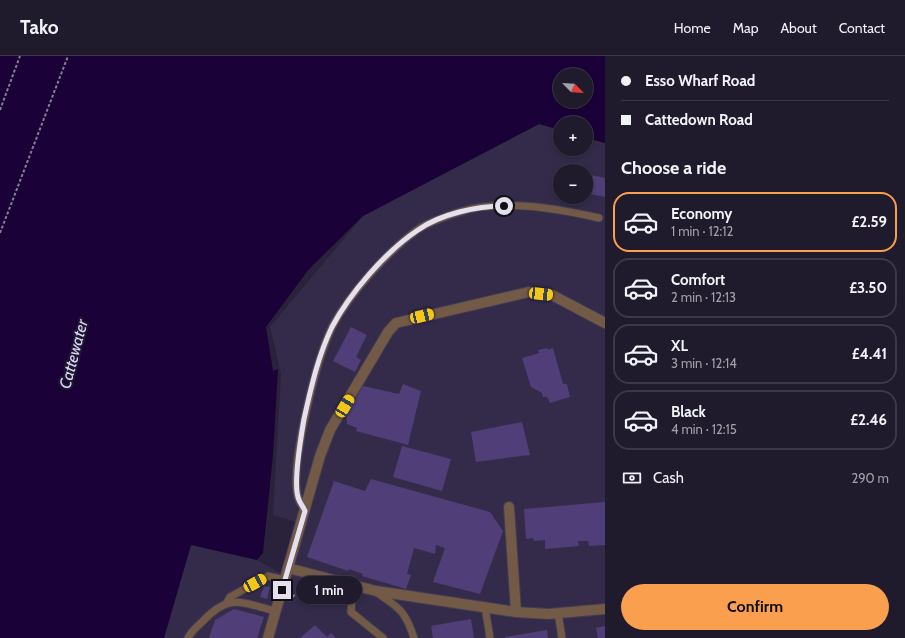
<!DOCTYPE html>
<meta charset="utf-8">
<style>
body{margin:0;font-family:Cabin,sans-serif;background:#2c2738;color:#f1f3f6;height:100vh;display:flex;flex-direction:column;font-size:15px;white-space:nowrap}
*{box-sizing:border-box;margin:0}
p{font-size:13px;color:#a1a1a9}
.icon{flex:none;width:22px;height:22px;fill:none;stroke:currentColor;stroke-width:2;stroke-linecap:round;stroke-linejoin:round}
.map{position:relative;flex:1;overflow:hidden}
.details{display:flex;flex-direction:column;background:#1f1a2c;width:300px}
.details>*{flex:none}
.hud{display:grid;align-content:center;height:88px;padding:0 16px;background:#1f1a2c}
.needle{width:26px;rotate:115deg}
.tools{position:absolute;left:553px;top:12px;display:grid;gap:8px}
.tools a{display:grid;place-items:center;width:40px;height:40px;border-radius:50%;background:#1f1a2c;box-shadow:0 2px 6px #0003,0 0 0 1px #3c3848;font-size:20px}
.end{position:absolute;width:18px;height:18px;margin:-9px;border:5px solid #e4e0f0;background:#111;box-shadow:0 0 0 2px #111}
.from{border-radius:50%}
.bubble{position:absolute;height:28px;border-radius:14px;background:#1f1a2c;box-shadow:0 2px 6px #0003,0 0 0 1px #3c3848;font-size:13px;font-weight:700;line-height:28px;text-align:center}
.car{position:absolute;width:12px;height:24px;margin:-12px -6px;border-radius:5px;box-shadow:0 0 3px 1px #0007;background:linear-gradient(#f5c518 24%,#345 0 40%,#f5c518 0 76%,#345 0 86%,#f5c518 0)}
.hud b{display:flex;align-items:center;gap:14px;height:38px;font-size:15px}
.hud b+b{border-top:1px solid #3c3848}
.hud i{width:10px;height:10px;background:#f1f3f6}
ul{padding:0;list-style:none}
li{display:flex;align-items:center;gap:12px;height:60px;margin:0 8px 6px;padding:0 8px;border:2px solid #3c3848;border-radius:16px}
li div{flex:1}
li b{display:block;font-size:15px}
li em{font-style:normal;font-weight:700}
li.current{border-color:#fa9f4e}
li>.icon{width:36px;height:36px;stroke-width:1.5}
h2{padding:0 16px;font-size:18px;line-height:48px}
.pay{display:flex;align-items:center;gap:10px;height:44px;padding:0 16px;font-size:15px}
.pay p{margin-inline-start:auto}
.action{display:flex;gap:8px;margin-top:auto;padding:8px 16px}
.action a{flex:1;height:46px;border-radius:24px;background:#fa9f4e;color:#111;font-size:16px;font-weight:700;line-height:46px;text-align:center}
header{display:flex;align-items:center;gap:24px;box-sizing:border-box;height:56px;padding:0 20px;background:#1f1a2c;border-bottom:1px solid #3c3848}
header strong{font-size:19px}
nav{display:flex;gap:22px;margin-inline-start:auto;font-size:14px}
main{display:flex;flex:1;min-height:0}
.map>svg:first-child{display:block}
</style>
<header>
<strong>Tako</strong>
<nav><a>Home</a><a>Map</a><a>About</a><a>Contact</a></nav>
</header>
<main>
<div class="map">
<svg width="605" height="582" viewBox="0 0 605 582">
<rect width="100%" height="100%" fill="#29223a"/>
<!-- built -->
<path fill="#332b49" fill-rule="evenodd" d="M539,68L560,74V93H586V82L605,87V582H164L191,489L257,504L284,519L296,466L273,459L281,318L270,271L363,160ZM560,115H586V141H560Z"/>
<!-- water -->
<path fill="#1a0238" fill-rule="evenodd" d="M0,0H605V87L586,82V67H560V74L539,68L363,160L309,213L266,271L273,315L278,313L273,399L263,497L257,504L191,489L164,582H0ZM560,19H586V45H560Z"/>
<!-- building -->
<g fill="#503e78">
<polygon points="586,118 605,122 605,141 586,137"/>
<polygon points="351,271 367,279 356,301 361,304 355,316 333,305"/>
<polygon points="547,292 548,294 553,292 563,328 567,328 570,341 550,347 547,341 543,341 542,337 531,331 522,302 539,297 538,294"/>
<polygon points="403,328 421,335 408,389 356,375 357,372 347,368 346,358 363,330 399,338"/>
<polygon points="522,366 530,399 476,406 471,376"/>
<polygon points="402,390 451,403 442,435 393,421"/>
<polygon points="371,423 490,456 503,475 480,538 433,526 445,492 436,489 435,498 414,492 407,518 411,519 406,533 362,520 363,518 349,513 348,515 307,501 334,425 365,435"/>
<polygon points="605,446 605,489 589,490 588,485 578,485 579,490 545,493 545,484 534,485 533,482 526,483 524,453"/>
<polygon points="264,530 270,531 267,543 260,541"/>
<polygon points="234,553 264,561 257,582 209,582 215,564"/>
<polygon points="471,563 474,582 433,582 431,570"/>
<polygon points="315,569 327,581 331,577 336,582 300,582"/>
<polygon points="605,570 605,582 598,582 596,572"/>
<polygon points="547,574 548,582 505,582 505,581"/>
</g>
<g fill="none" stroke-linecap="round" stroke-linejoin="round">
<defs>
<g id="lane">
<path d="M305,455C303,450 299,446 298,441C292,422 302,372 307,352C313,324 320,297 332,271C350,237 386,197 417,174C427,167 444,161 456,157C498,142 557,152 599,162"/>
<polyline points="353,529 351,556 383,582"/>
<path d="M376,536C399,552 405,554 414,582"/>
<polyline points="227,546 230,541 268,520 285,524"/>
<polyline points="485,551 490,582"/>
<polyline points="558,557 562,582"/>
<path d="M188,582C191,575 197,571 202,566C230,536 241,547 276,555"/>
</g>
<g id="street">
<polyline points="509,451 516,556"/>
<polyline points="288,512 376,535 516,556 548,558 605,553"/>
<polyline points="268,582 320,400 330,374 388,276 396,267 529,236 552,239 605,267"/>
</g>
</defs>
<!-- lane casing -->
<use href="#lane" stroke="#433d53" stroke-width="9"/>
<!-- street casing -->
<use href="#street" stroke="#433d53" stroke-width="12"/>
<!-- path -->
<g stroke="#857f93" stroke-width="2" stroke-dasharray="3 2" stroke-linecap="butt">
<polyline points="0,54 20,0"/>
<polyline points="0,177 68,0"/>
<polyline points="290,545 304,526"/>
</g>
<!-- lane -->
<use href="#lane" stroke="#725a47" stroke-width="7"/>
<!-- street -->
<use href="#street" stroke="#725a47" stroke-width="10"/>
</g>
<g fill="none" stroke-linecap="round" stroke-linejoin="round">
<!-- route -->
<path stroke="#e4e0f0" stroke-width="5" d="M282,534L305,455C303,450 299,446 298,441C293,425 301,381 304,363C311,332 318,300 332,271C350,237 386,195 418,174C440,158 477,150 504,150"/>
</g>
<g text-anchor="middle" stroke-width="4" stroke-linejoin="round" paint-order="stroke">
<!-- water labels -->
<g font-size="16" font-style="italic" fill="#e0d7fc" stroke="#1f1930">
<text transform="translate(73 298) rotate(-75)" y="6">Cattewater</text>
</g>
</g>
</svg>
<div class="tools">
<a><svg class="needle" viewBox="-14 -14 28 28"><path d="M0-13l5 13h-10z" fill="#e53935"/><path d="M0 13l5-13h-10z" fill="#a1a1a9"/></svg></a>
<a>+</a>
<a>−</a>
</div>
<i class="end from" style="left:504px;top:150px"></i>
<i class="end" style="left:282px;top:534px"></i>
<div class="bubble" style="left:296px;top:520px;width:66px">1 min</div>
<i class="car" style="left:541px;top:238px;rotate:96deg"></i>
<i class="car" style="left:422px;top:260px;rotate:77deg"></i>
<i class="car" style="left:345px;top:350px;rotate:31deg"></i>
<i class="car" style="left:255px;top:527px;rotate:61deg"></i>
</div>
<section class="details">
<div class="hud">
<b><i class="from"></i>Esso Wharf Road</b>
<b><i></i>Cattedown Road</b>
</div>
<h2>Choose a ride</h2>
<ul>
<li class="current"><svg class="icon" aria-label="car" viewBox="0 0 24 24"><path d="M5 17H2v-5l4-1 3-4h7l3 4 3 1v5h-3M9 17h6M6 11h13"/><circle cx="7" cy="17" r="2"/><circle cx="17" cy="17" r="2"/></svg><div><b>Economy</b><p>1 min · 12:12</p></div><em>£2.59</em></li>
<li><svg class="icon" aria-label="car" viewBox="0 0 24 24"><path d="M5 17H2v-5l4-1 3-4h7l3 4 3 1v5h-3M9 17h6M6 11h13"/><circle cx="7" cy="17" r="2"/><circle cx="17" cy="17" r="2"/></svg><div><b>Comfort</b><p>2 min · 12:13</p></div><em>£3.50</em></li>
<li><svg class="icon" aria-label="car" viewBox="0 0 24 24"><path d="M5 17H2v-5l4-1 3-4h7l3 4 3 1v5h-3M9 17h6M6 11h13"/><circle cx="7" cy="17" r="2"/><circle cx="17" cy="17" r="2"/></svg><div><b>XL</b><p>3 min · 12:14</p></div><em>£4.41</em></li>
<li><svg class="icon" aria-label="car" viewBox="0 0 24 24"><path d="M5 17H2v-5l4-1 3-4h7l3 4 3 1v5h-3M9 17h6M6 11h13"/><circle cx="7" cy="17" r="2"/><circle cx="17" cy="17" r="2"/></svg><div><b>Black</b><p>4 min · 12:15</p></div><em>£2.46</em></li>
</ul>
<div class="pay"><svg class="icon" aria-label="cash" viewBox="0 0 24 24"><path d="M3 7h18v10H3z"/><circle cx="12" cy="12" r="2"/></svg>Cash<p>290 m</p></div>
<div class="action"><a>Confirm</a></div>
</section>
</main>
